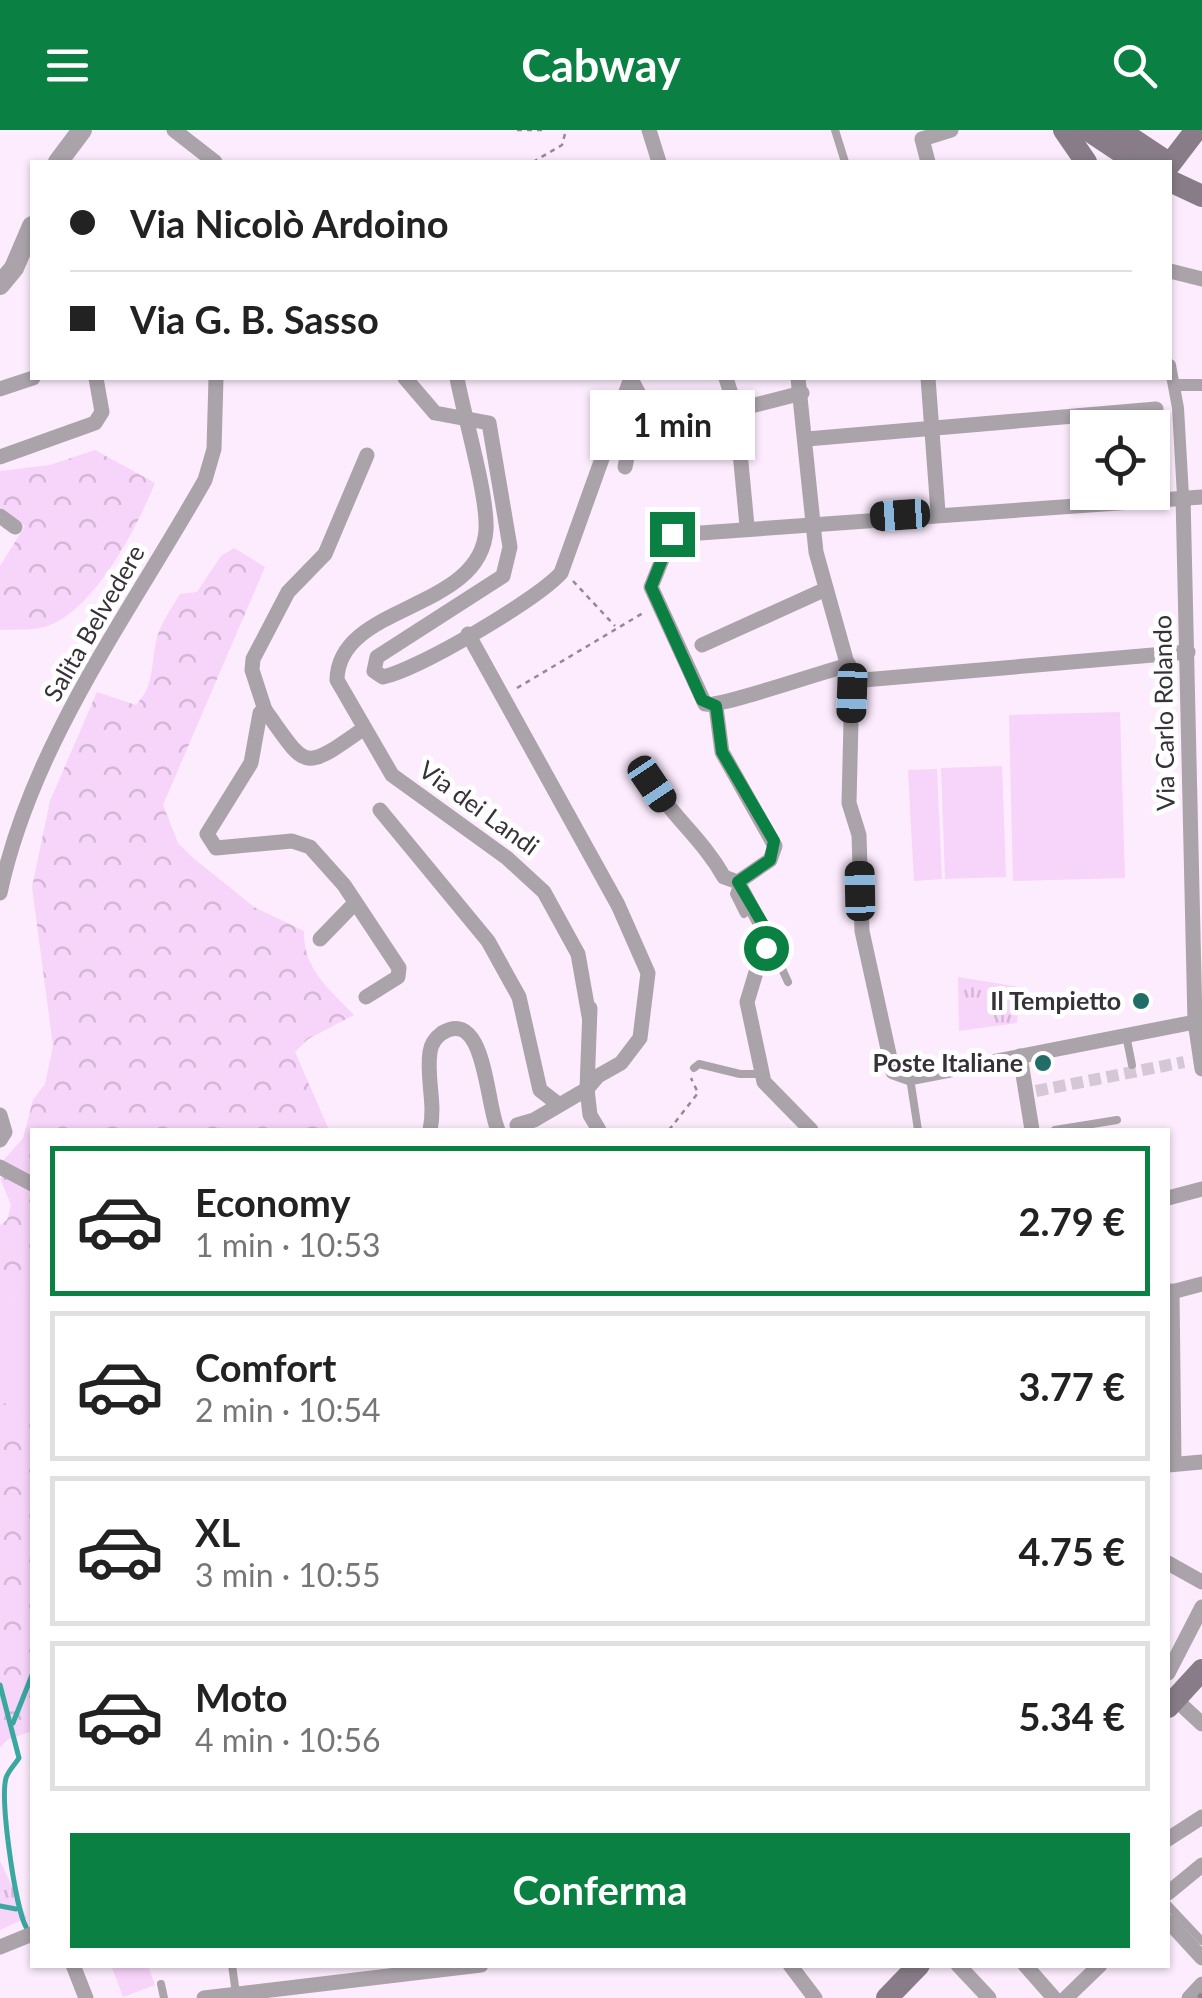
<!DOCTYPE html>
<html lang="it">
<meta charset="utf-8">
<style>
body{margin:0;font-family:Lato,sans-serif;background:#f6f6f6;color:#222;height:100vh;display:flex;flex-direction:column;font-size:38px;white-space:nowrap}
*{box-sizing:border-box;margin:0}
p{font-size:32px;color:#767676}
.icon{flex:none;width:55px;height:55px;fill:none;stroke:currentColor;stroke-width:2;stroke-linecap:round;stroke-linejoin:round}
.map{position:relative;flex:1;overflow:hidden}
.details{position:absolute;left:30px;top:998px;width:1140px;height:840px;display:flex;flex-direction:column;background:#fff;border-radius:0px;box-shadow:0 2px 8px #0004}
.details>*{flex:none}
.guide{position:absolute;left:30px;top:30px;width:1142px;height:220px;border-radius:0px;box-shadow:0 2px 8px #0004;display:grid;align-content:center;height:220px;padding:0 40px;background:#fff}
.controls{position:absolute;left:1070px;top:280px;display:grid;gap:20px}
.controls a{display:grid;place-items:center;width:100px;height:100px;border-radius:0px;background:#fff;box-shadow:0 2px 8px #0004;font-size:50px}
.end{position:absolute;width:45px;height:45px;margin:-22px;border:12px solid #0b8043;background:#fff;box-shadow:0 0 0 5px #fff}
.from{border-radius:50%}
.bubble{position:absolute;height:70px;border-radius:0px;background:#fff;box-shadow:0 2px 8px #0004;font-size:32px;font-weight:700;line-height:70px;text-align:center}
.car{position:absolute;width:30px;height:60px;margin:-30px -15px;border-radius:12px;box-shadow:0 0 8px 2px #0007;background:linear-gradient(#222 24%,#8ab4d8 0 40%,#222 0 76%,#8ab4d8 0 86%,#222 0)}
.guide b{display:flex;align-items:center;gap:35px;height:95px;font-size:38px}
.guide b+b{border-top:2px solid #e0e0e0}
.guide i{width:25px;height:25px;background:#222}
ul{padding:18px 0 0;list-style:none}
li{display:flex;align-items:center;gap:30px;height:150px;margin:0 20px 15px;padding:0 20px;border:5px solid #e0e0e0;border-radius:0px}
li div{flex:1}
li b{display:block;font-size:38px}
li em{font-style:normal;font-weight:700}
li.current{border-color:#0b8043}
li>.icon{width:90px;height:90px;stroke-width:1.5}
.primary-button{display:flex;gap:20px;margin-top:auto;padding:20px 40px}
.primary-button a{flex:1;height:115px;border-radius:0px;background:#0b8043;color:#fff;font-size:40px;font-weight:700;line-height:115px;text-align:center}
header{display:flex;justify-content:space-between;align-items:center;height:130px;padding:0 40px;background:#0b8043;color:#fff;font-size:45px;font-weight:700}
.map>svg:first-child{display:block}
</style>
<header><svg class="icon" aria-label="menu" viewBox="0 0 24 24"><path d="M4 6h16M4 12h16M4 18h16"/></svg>Cabway<svg class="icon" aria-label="search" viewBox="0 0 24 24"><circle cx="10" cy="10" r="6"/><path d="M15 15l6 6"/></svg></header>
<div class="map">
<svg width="1202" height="1868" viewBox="0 0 1202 1868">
<defs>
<pattern id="grass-tufts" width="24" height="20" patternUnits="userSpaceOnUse" patternTransform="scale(2.5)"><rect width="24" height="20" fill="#f7d4f9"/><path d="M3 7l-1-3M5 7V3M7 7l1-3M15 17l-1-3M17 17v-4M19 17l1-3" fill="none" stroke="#d4b6d6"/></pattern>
<pattern id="forest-crowns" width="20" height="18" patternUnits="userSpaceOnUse" patternTransform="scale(2.5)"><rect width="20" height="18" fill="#f7d4f9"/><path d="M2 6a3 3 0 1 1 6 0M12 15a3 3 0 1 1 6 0" fill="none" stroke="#d4b6d6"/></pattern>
</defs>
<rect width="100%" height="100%" fill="#fdecfe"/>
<!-- grass -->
<g fill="url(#grass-tufts)">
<polygon points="958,847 1020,857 1017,893 959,901"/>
<polygon points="0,1731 27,1788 0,1800"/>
</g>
<!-- forest -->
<g fill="url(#forest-crowns)">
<path d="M95,320L155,353C137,397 96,478 48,496C34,501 14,499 0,500V436L25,396L0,377V341L50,335Z"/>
<path d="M234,418L265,437L163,675L178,713L192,727L254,777L304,801C303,839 329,859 354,885L308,909L295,922L329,1000H32V1141L0,1187V1095L7,1090L11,1075L1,1050L2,1032L23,1008L33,970L45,954L53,916L32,757L50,671L97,562L136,575C156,554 150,533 157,508C161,492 172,478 180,464L197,462L221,426Z"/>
<polygon points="0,1269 32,1295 32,1601 7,1610 0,1618"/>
</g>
<!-- garden -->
<g fill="#f7d4f9">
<polygon points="1120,582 1125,748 1013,751 1009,585"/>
<polygon points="1002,636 1006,747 945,749 941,638"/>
<polygon points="937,639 942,749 914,751 908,640"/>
<polygon points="32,1141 32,1295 0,1269 0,1187"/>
<polygon points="111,1835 148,1835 155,1855 123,1867"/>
</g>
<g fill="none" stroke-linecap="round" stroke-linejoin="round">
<!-- stream -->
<g stroke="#3aa7a0" stroke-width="5">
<path d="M0,1555L19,1628C16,1633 8,1641 6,1648C0,1670 15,1777 26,1797"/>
<polyline points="13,1593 32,1545"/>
<polyline points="0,1776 16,1779"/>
</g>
<!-- pedestrian-tunnel -->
<polyline stroke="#d5c7d6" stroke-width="12" stroke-dasharray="12 6" stroke-linecap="butt" points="1036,961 1184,932"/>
<!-- path -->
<g stroke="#948995" stroke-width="2.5" stroke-dasharray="5 5" stroke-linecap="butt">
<polyline points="517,0 546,0"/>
<polyline points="533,32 562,15 566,0"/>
<polyline points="654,283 676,286"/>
<polyline points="573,451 615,496"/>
<polyline points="517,558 643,483"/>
<polyline points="669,1000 698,963 691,948"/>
</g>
<!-- service -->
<g stroke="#aaa3aa" stroke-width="8">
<polyline points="835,0 845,32"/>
<polyline points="738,752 734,764 744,784"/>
<polyline points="767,806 788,852"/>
<polyline points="1126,905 1132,935"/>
<polyline points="694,938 699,934 740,944 762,944"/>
<polyline points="910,948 918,1000"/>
<polyline points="1055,1000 1117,990"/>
<polyline points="1168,1775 1202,1811"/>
<polyline points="232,1835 236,1864"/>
<polyline points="161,1854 164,1868"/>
</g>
<!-- pedestrian -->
<g stroke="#aaa3aa" stroke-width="12">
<polyline points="1170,235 1178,278 1183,366"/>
<polyline points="1175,255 1202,255"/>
</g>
<!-- minor -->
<g stroke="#aaa3aa" stroke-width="15">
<polyline points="174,0 215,32"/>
<polyline points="649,0 659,32"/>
<polyline points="928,32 922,9 951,0"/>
<polyline points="1170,141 1202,149"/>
<path d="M405,248L435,283L489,293L510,417L503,446L377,527L374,541L383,547C419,539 535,471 561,443L631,248"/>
<path d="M457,248C464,286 488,366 486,400C481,482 338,473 337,550L392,645L507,728L544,762L578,824L589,886"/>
<polyline points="726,248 736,280 747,396"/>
<polyline points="798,248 816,422 852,551 849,673 859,705 862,801 893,942 910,948 1195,892"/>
<polyline points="928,248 938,382"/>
<polyline points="0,259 33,248"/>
<polyline points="755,275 802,263"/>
<polyline points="692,285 736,280"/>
<polyline points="807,309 1156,279"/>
<polyline points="0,327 95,293 102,282 96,248"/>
<polyline points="625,337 640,266 631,249"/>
<polyline points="1183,366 1195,892 1202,939"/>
<polyline points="0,386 15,397"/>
<polyline points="468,504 618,775 648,843 640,908 621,933 598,946 587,959 590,878"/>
<polyline points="702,515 826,459"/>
<path d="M849,535C824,541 719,578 705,574L651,457L672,405L1202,367"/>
<polyline points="852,551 1188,522"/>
<polyline points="716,577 722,622 775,716 770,730 738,752 767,806 747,872 764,952 811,1000"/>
<polyline points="265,580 252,540 253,529 288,462 325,424 367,325"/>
<path d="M363,599C301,643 307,638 265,580L260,583L251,633L207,704L216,718L292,711L310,717L344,755L399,838L398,847L366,867"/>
<path d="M652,654C676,690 703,710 724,747L738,752"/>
<polyline points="380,680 488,811 519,867 540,960 558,974"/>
<path d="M0,763C32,613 131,481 205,350L214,319L216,248"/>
<polyline points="320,809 355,773"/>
<polyline points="1020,926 1032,1000"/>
<polyline points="587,959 590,985 599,1000"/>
<polyline points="0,985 5,1002 0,1010"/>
<polyline points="517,995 534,990 587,959"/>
<path d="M430,1000C436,974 426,948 430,922C431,915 435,908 442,903C486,876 486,976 498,1000"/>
<polyline points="0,1037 32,1054"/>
<polyline points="1168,1068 1202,1059"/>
<polyline points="1172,1161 1174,1333"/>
<polyline points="1168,1163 1202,1154"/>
<polyline points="1168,1335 1202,1332"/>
<polyline points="1168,1433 1202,1452"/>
<polyline points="1168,1543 1202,1477"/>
<polyline points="1175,1569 1202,1594"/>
<polyline points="1168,1709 1202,1687"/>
<polyline points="1168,1763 1202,1735"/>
<polyline points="1168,1791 1202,1828"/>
<polyline points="0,1817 32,1804"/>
<polyline points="73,1835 86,1868"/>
<polyline points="790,1835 815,1868"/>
<polyline points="958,1835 989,1868"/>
<polyline points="1025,1835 1054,1868"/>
<polyline points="204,1868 481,1835"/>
<polyline points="1066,1868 1100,1835"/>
<polyline points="1189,1868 1202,1854"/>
</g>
<!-- tertiary -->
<g stroke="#aaa3aa" stroke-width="20">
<polyline points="58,32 82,0"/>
<polyline points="0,155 14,138 32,96"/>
</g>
<!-- secondary -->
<g stroke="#877c87" stroke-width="22">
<polyline points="1064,0 1086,32"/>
<polyline points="1088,0 1136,32"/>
<polyline points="1119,0 1167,32"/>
<polyline points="1170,34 1196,0"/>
<polyline points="1170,51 1202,66"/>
<polyline points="1168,1577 1202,1540"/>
<polyline points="887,1868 919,1835"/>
</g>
<!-- rail -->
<polyline stroke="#8d828e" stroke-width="5" stroke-dasharray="5 10" stroke-linecap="butt" points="1199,1868 1202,1864"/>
</g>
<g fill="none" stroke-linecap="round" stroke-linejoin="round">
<!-- route -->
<polyline stroke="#0b8043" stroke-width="12" points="672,404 651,457 702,570 716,576 722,622 774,711 770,730 738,752 764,796 766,818"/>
</g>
<!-- markers -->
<g fill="#236d68" stroke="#fff" stroke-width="4">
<circle cx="1141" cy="871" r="10"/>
<circle cx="1043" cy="933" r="10"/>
</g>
<g text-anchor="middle" stroke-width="10" stroke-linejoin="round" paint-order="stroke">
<!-- street labels -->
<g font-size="25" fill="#373138" stroke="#fff">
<text transform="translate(94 493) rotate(-60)" y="9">Salita Belvedere</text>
<text transform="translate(1164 583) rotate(-91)" y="9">Via Carlo Rolando</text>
<text transform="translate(479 678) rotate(36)" y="9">Via dei Landi</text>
</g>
<!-- poi labels -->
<g font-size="25" font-weight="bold" fill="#373138" stroke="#fff" text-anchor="end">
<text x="1121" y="880">Il Tempietto</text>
<text x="1023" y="942">Poste Italiane</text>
</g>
</g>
</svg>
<div class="controls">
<a><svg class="icon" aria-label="locate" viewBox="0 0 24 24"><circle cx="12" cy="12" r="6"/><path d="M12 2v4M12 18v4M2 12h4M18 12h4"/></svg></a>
</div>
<i class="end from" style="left:766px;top:818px"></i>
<i class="end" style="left:672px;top:404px"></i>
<div class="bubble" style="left:590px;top:260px;width:165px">1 min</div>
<i class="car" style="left:900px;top:385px;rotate:266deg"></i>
<i class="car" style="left:852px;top:563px;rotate:182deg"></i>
<i class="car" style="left:652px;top:654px;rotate:146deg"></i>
<i class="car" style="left:860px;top:761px;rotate:359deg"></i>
<div class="guide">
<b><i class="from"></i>Via Nicolò Ardoino</b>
<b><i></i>Via G. B. Sasso</b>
</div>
<section class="details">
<ul>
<li class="current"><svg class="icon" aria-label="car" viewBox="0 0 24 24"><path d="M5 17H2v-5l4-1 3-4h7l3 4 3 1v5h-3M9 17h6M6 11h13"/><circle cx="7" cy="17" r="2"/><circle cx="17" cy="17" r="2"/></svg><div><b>Economy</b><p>1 min · 10:53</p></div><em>2.79 €</em></li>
<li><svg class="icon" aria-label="car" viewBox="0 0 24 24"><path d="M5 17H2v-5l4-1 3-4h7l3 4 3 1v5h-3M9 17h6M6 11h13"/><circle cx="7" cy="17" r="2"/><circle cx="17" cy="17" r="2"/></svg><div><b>Comfort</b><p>2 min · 10:54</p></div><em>3.77 €</em></li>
<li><svg class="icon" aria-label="car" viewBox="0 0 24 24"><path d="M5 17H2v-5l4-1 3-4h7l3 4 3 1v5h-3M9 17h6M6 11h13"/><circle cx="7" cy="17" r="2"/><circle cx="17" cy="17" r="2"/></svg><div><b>XL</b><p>3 min · 10:55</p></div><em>4.75 €</em></li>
<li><svg class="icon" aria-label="car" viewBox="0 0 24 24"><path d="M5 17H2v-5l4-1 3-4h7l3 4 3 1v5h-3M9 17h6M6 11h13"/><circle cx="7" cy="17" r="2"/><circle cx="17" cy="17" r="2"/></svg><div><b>Moto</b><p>4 min · 10:56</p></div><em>5.34 €</em></li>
</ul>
<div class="primary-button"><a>Conferma</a></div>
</section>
</div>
